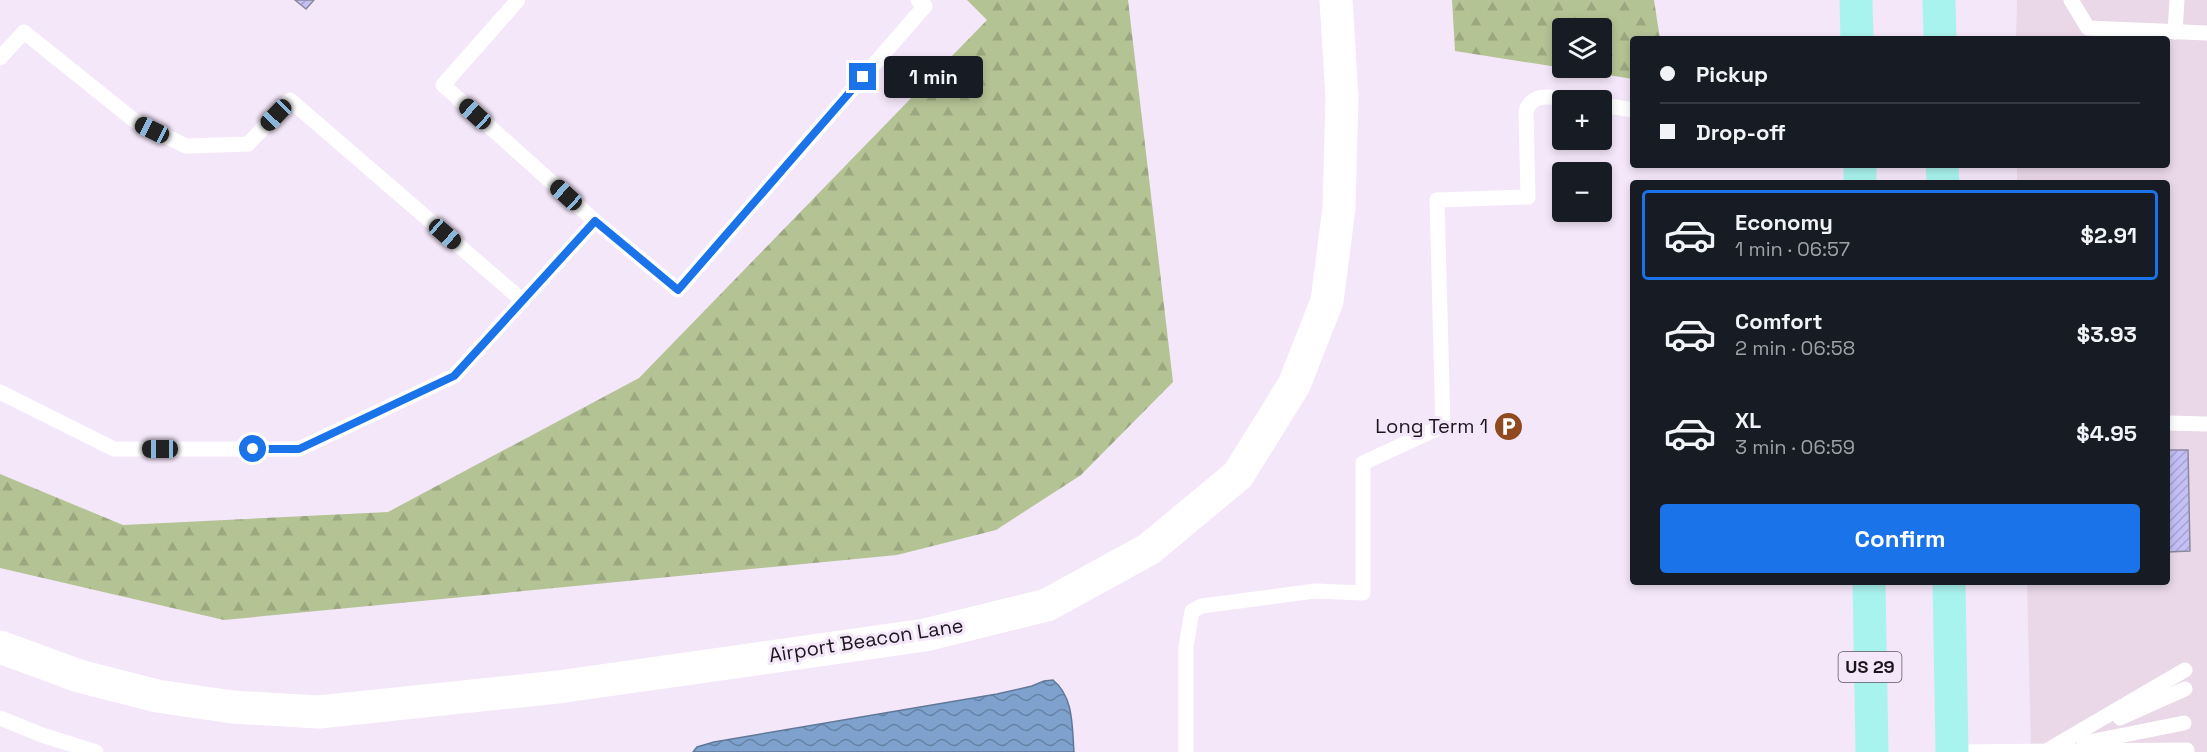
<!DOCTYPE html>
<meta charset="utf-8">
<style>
body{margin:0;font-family:"Space Grotesk",sans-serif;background:#242831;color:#f1f3f6;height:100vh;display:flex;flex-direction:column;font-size:22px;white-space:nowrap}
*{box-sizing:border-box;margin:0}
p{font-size:20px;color:#9ea1a6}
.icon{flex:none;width:33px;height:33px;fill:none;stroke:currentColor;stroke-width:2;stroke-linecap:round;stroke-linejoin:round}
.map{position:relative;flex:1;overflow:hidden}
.drawer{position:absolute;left:1630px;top:180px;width:540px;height:405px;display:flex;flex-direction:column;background:#171b24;border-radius:6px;box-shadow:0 3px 9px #0003}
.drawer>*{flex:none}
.hud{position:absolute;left:1630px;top:36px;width:540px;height:132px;border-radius:6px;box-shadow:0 3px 9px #0003;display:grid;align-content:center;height:132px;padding:0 30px;background:#171b24}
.buttons{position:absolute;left:1552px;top:18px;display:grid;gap:12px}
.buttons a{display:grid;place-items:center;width:60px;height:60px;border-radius:6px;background:#171b24;box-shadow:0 3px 9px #0003;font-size:30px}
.end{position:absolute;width:27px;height:27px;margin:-14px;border:8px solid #1a73e8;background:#fff;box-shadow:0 0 0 3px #fff}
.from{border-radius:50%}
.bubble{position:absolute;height:42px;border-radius:6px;background:#171b24;box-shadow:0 3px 9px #0003;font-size:20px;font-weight:700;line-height:42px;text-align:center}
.car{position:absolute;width:18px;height:36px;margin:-18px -9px;border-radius:8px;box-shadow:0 0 4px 2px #0007;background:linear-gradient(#222 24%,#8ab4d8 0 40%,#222 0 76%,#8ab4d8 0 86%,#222 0)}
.hud b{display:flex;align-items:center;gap:21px;height:57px;font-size:22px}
.hud b+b{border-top:2px solid #363941}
.hud i{width:15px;height:15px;background:#f1f3f6}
ul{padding:10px 0 0;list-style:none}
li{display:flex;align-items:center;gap:18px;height:90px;margin:0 12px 9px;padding:0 18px;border:3px solid transparent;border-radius:6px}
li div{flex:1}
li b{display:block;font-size:22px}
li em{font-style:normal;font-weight:700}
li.selected{border-color:#1a73e8}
li>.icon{width:54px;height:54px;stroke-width:1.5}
.primary-button{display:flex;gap:12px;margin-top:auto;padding:12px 30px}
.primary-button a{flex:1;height:69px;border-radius:6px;background:#1a73e8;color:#fff;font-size:24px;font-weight:700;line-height:69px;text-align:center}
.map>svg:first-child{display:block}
</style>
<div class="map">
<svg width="2207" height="752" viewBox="0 0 2207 752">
<defs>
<pattern id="forest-firs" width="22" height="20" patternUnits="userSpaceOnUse" patternTransform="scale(1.5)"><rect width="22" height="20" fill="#b4c394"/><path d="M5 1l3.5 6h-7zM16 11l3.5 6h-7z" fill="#9aa77f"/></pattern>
<pattern id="water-waves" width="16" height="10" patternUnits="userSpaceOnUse" patternTransform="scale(1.5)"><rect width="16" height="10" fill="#7ea2cd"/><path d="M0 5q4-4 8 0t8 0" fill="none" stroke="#6683a6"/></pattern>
<pattern id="building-hatch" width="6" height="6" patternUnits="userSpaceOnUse" patternTransform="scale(1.5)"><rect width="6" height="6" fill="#c4bff5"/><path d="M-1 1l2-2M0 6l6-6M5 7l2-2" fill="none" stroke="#a8a3d2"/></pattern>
</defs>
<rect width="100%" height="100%" fill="#f5e7fa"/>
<!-- commercial -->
<polygon fill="#ead8e9" points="2017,0 2207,0 2207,752 2031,752 2027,582 2168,582 2168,183 2017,183 2017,165 2168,165 2168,39 2016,39"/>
<!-- forest -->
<g fill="url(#forest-firs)" fill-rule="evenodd">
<polygon points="967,0 1128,0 1173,382 1081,475 996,530 897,555 224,620 0,568 0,474 123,525 388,512 639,378 987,20"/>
<path d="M1452,0H1654L1660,39H1634L1633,79L1455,51ZM1563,28H1602V68H1563Z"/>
</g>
<!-- water -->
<path fill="url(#water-waves)" stroke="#607898" stroke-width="1.5" d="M1053,680C1074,697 1072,727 1074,752H693L697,747L714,742L997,694L1032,686L1044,681Z"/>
<!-- building -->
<g fill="url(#building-hatch)" stroke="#8b8a9d" stroke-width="1.5">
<polygon points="295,0 314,0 306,9"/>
<polygon points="2168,450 2188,450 2190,551 2168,552"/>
</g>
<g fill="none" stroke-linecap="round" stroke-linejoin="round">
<!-- service -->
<g stroke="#fff" stroke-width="15">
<polyline points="518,0 443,85 595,221"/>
<polyline points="2071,0 2088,28 2207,33"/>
<polyline points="2175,32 2177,0"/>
<polyline points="0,58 24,32 135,121 186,146 248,144 290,100 523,301"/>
<polyline points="1602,105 1634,110"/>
<polyline points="0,392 114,449 299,449 454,376 595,221 678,290 925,6 918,0"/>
<polyline points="2168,423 2207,424"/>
<polyline points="0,718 42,735 96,752"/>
<polyline points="2120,718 2185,689"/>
<polyline points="2084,743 2184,723"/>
<polyline points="2048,750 2185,670"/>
<path d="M1186,752V647L1192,611L1202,606L1315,591L1363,593V463L1443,426L1437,200L1528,197L1526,111C1533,90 1555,98 1572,100"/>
<polyline points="1958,752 2187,750"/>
</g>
<!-- tertiary -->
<polyline stroke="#fff" stroke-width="33" points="0,647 79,676 157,696 232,707 319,712 558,687 925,635 1047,605 1149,549 1238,475 1294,385 1327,301 1339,208 1342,97 1336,0"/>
<!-- primary -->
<g stroke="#a9f3ee" stroke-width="33">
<polyline points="1856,0 1857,39"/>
<polyline points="1939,0 1940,39"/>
<polyline points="1860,165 1860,183"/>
<polyline points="1942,165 1943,183"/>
<polyline points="1869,582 1872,752"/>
<polyline points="1949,582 1952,752"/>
</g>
</g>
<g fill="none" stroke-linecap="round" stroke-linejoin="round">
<!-- route -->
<polyline stroke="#1a73e8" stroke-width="8" points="253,449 299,449 454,376 595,221 678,290 863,77"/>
</g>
<!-- icons -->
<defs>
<symbol id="parking-disc" viewBox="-11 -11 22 22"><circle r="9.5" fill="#8f4b1f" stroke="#f5e7fa"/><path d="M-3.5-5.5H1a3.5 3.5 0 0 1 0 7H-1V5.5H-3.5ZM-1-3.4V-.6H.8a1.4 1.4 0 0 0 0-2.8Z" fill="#fff"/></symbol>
</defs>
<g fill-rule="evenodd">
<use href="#parking-disc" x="1492" y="410" width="33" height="33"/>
</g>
<g text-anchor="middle" stroke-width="6" stroke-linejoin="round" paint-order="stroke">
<!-- shield labels -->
<rect fill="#f5e7fa" stroke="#5c555f" stroke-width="1.5" x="1838.5" y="652" width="63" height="30" rx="4.5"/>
<g font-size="18" font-weight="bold" fill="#1b161d">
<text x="1870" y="673">US 29</text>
</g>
<!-- poi labels -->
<g font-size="20" fill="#1b161d" stroke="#f5e7fa" text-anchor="end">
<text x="1488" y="433">Long Term 1</text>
</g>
<!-- street labels -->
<g font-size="20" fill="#1b161d" stroke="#f5e7fa">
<text transform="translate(866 640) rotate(-9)" y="7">Airport Beacon Lane</text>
</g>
</g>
</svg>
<div class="buttons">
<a><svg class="icon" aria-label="layers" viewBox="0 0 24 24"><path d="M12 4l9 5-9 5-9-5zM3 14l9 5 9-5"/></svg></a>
<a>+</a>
<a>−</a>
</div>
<i class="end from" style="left:253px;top:449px"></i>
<i class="end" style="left:863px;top:77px"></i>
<div class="bubble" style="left:884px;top:56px;width:99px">1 min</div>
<i class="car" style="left:475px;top:114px;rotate:312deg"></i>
<i class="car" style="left:276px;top:115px;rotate:224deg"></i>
<i class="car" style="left:152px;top:130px;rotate:296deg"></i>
<i class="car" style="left:566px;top:195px;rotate:312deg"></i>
<i class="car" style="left:445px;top:234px;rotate:131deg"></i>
<i class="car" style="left:160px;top:449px;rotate:270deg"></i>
<div class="hud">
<b><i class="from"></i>Pickup</b>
<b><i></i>Drop-off</b>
</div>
<section class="drawer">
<ul>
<li class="selected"><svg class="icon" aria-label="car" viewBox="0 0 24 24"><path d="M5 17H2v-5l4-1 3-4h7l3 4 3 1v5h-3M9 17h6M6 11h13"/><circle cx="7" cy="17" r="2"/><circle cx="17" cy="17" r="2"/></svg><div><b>Economy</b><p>1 min · 06:57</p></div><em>$2.91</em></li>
<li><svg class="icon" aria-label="car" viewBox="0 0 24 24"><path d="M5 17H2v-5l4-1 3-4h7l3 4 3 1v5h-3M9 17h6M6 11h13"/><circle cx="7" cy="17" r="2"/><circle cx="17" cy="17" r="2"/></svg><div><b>Comfort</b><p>2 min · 06:58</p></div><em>$3.93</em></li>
<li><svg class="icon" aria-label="car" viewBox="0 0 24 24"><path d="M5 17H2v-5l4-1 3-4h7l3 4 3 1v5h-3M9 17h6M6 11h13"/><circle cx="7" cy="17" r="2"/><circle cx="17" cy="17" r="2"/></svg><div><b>XL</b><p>3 min · 06:59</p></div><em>$4.95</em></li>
</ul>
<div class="primary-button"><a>Confirm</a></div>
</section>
</div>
